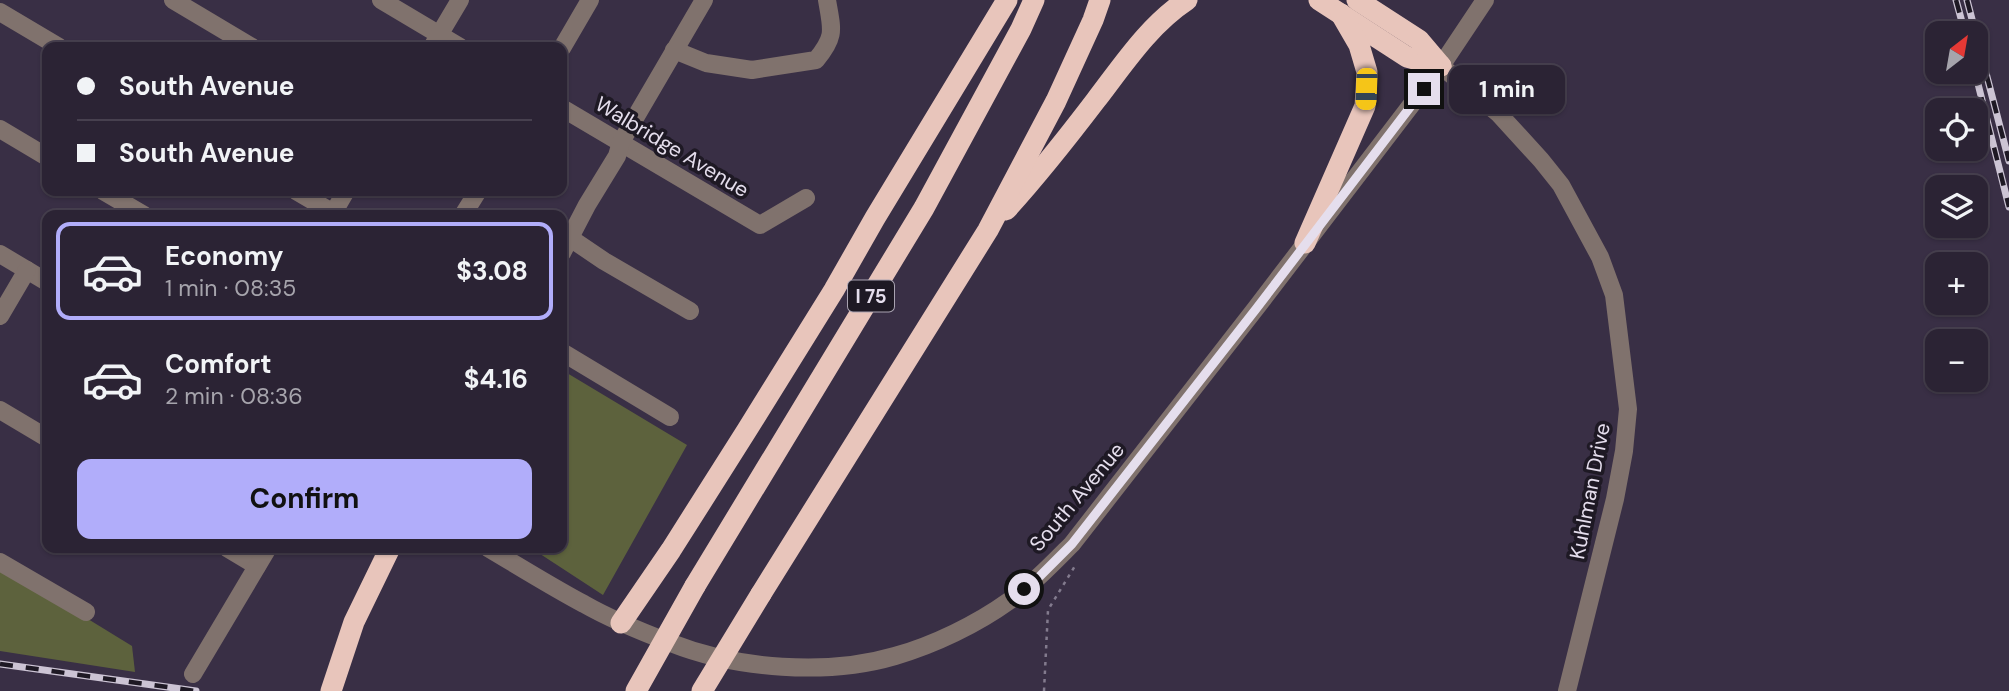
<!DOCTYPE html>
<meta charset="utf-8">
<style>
body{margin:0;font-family:"DM Sans",sans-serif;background:#372f40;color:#f1f3f6;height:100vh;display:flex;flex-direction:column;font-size:26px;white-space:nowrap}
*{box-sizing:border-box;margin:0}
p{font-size:23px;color:#a6a4ac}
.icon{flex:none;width:38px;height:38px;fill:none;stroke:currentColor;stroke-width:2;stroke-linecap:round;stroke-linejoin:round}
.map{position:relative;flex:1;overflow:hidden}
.side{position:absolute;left:42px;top:210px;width:525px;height:343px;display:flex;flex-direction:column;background:#2b2334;border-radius:14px;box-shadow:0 2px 5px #0004,0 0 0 2px #47404f}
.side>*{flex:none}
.banner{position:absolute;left:42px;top:42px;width:525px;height:154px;border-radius:14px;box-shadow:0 2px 5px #0004,0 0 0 2px #47404f;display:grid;align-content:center;height:154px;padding:0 35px;background:#2b2334}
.needle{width:46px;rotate:31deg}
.buttons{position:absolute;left:1925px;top:21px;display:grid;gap:14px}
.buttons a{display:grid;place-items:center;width:63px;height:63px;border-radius:14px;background:#2b2334;box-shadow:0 2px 5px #0004,0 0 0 2px #47404f;font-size:35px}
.end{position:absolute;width:32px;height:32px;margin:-16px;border:9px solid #e5deed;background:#111;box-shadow:0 0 0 4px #111}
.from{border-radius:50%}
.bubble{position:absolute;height:49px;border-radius:14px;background:#2b2334;box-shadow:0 2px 5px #0004,0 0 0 2px #47404f;font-size:23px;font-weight:700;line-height:49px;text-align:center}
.car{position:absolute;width:21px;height:42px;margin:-21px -10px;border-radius:9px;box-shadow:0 0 5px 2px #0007;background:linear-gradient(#f5c518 24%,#345 0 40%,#f5c518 0 76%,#345 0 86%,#f5c518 0)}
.banner b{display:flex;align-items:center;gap:24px;height:66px;font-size:26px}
.banner b+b{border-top:2px solid #47404f}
.banner i{width:18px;height:18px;background:#f1f3f6}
ul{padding:12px 0 0;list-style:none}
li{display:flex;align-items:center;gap:21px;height:98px;margin:0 14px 10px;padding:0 21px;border:4px solid transparent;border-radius:14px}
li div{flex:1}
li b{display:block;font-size:26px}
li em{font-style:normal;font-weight:700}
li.selected{border-color:#b1adfa}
li>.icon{width:63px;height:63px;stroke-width:1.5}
.action{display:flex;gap:14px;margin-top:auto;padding:14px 35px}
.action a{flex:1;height:80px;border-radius:14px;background:#b1adfa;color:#111;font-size:28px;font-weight:700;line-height:80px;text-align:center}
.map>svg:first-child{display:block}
</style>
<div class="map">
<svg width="2009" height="691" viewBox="0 0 2009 691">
<rect width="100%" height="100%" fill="#392f45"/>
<!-- green -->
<g fill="#5d623d">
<polygon points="562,370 687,445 603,595 531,548 562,548"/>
<polygon points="0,565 132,646 135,672 0,651"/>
</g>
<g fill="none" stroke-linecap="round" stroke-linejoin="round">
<!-- path -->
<polyline stroke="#837b8e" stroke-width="2.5" stroke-dasharray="3.5 5" stroke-linecap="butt" points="1044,691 1048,610 1075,566"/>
<!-- minor -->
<g stroke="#80726d" stroke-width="18">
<polyline points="173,0 252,47"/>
<polyline points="381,0 460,47"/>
<polyline points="0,12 59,47"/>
<polyline points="432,47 460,0"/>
<polyline points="562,48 590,0"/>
<path d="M674,50L706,63L752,70L816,60C836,36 832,30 827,0"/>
<polyline points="1441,66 1498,113 1541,160 1561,185 1600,257 1614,295 1628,409 1624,451 1615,499 1567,691"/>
<polyline points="562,108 760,225 806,198"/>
<polyline points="0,129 47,157"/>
<polyline points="103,191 144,215"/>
<polyline points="296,191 337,215"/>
<polyline points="332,215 346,191"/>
<polyline points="463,215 478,191"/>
<polyline points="570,238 604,261 690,311"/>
<polyline points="562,253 587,205 617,156 621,142 704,0"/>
<polyline points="0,254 47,282"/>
<polyline points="0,316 27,270"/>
<polyline points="562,352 670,417"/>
<polyline points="0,410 47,438"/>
<polyline points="227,548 257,566"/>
<path d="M488,548C520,567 552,587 584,604C612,620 642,632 671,643C737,669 827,676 895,656C934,645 977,624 1009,601C1032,585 1052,564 1072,544L1256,308L1441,66L1485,0"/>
<polyline points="0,562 86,612"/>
<polyline points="193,674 268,548"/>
</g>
<!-- highway -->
<g stroke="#e8c5bb" stroke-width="21">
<polyline points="1319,0 1407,57 1441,66"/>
<polyline points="1357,0 1419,40 1441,66"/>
<path d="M1006,210C1038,175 1067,138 1096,100C1123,65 1149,25 1187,0"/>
<polyline points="1305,243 1365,106 1367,72 1359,45 1341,14"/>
<polyline points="695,586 924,208 1021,29 1034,0"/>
<polyline points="761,594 988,230 1056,101 1093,20 1100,0"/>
<polyline points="621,623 671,550 747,430 834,290 875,218 1007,0"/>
<polyline points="331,691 354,622 390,548"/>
</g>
<defs>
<g id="rail">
<polyline points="1956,0 1965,33"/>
<polyline points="1967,0 2009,161"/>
<polyline points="1975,72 2009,207"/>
<polyline points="0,664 196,691"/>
</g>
</defs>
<!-- rail casing -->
<use href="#rail" stroke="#ccc4d4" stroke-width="7"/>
<!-- rail -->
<use href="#rail" stroke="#1e1924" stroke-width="4.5" stroke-dasharray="13" stroke-linecap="butt"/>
<!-- highway-bridge -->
<g stroke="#e8c5bb" stroke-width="21">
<polyline points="636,691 695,586"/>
<polyline points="702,691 761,594"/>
</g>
</g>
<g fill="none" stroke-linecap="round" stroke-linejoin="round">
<!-- route -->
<polyline stroke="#e5deed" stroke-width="9" points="1024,589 1040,576 1072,544 1256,309 1424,89"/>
</g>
<g text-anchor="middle" stroke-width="7" stroke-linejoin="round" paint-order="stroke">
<!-- shield labels -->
<rect fill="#1e1924" stroke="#a9a3b1" stroke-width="2" x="848" y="280.5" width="46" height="31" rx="5"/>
<g font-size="19" font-weight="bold" fill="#e5deed">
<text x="871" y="303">I 75</text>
</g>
<!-- street labels -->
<g font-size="21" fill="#e5deed" stroke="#1e1924">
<text transform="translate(672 147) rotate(31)" y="7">Walbridge Avenue</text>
<text transform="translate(1590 491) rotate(-79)" y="7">Kuhlman Drive</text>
<text transform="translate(1077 497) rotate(-50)" y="7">South Avenue</text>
</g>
</g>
</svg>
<div class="buttons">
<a><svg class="needle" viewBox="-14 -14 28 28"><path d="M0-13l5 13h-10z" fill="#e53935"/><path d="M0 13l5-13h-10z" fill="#a6a4ac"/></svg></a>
<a><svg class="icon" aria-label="locate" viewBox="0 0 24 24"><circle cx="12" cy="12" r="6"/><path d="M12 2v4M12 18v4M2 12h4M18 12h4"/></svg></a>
<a><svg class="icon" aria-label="layers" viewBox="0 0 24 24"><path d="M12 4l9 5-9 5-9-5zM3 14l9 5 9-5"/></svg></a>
<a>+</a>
<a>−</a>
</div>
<i class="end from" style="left:1024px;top:589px"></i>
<i class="end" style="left:1424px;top:89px"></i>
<div class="bubble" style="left:1449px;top:65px;width:116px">1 min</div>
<i class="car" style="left:1366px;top:89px;rotate:182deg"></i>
<div class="banner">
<b><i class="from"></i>South Avenue</b>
<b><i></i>South Avenue</b>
</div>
<section class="side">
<ul>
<li class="selected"><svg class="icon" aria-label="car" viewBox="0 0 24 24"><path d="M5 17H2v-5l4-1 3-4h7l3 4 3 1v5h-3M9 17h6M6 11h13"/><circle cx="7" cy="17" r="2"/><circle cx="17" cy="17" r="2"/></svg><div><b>Economy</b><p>1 min · 08:35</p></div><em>$3.08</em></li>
<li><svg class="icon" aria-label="car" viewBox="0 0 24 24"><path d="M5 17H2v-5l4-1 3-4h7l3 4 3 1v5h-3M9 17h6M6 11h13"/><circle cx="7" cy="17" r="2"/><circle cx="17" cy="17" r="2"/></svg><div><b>Comfort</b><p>2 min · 08:36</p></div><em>$4.16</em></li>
</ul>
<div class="action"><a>Confirm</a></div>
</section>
</div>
